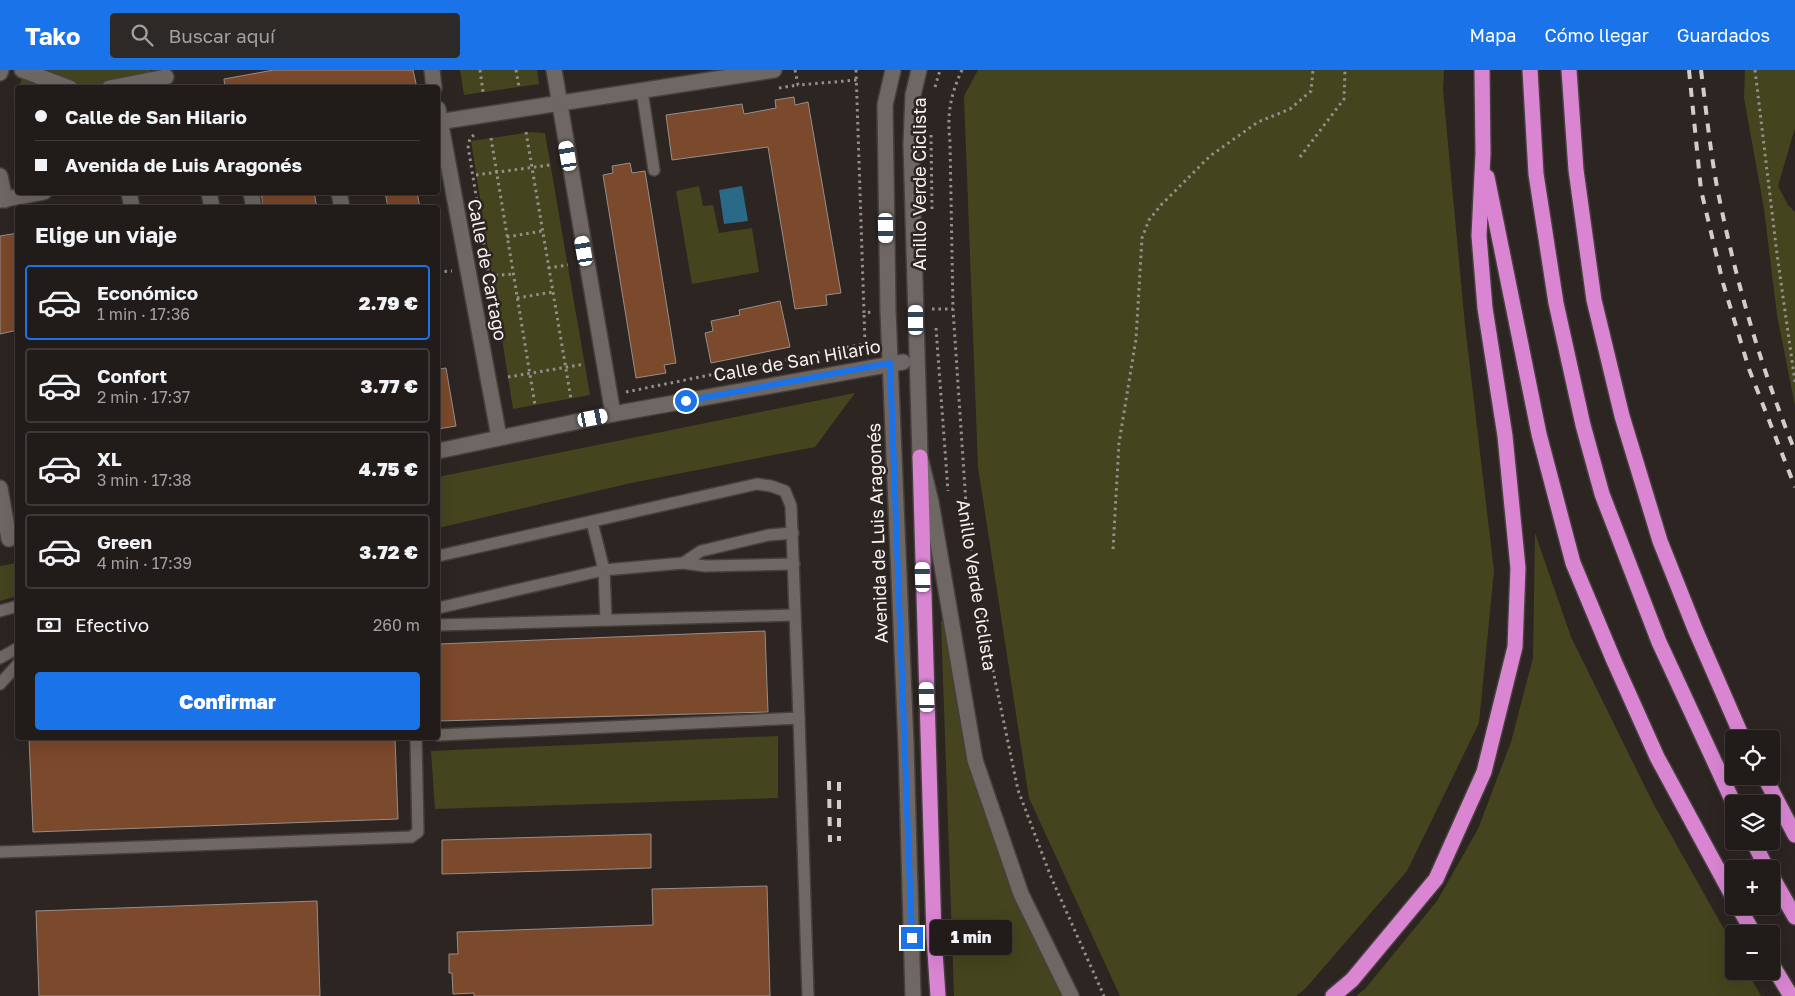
<!DOCTYPE html>
<html lang="es">
<meta charset="utf-8">
<style>
body{margin:0;font-family:"Golos Text",sans-serif;background:#2d2927;color:#f1f3f6;height:100vh;display:flex;flex-direction:column;font-size:19px;white-space:nowrap}
*{box-sizing:border-box;margin:0}
p{font-size:16px;color:#a2a1a2}
.icon{flex:none;width:28px;height:28px;fill:none;stroke:currentColor;stroke-width:2;stroke-linecap:round;stroke-linejoin:round}
.map{position:relative;flex:1;overflow:hidden}
.details{position:absolute;left:15px;top:135px;width:425px;height:535px;display:flex;flex-direction:column;background:#211c1a;border-radius:5px;box-shadow:0 5px 20px #0002,0 0 0 1px #3e3a39}
.details>*{flex:none}
.top-card{position:absolute;left:15px;top:15px;width:425px;height:110px;border-radius:5px;box-shadow:0 5px 20px #0002,0 0 0 1px #3e3a39;display:grid;align-content:center;height:110px;padding:0 20px;background:#211c1a}
.controls{position:absolute;left:1725px;top:660px;display:grid;gap:10px}
.controls a{display:grid;place-items:center;width:55px;height:55px;border-radius:5px;background:#211c1a;box-shadow:0 5px 20px #0002,0 0 0 1px #3e3a39;font-size:25px}
.end{position:absolute;width:22px;height:22px;margin:-11px;border:6px solid #1a73e8;background:#fff;box-shadow:0 0 0 2px #fff}
.from{border-radius:50%}
.bubble{position:absolute;height:35px;border-radius:5px;background:#211c1a;box-shadow:0 5px 20px #0002,0 0 0 1px #3e3a39;font-size:16px;font-weight:800;line-height:35px;text-align:center}
.car{position:absolute;width:15px;height:30px;margin:-15px -8px;border-radius:6px;box-shadow:0 0 4px 1px #0007;background:linear-gradient(#fff 24%,#345 0 40%,#fff 0 76%,#345 0 86%,#fff 0)}
.top-card b{display:flex;align-items:center;gap:18px;height:48px;font-size:19px}
.top-card b+b{border-top:1px solid #3e3a39}
.top-card i{width:12px;height:12px;background:#f1f3f6}
ul{padding:0;list-style:none}
li{display:flex;align-items:center;gap:15px;height:75px;margin:0 10px 8px;padding:0 10px;border:2px solid #3e3a39;border-radius:5px}
li div{flex:1}
li b{display:block;font-size:19px}
li em{font-style:normal;font-weight:800}
li.active{border-color:#1a73e8}
li>.icon{width:45px;height:45px;stroke-width:1.5}
h2{padding:0 20px;font-size:22px;line-height:60px}
.pay{display:flex;align-items:center;gap:12px;height:55px;padding:0 20px;font-size:19px}
.pay p{margin-inline-start:auto}
.action{display:flex;gap:10px;margin-top:auto;padding:10px 20px}
.action a{flex:1;height:58px;border-radius:5px;background:#1a73e8;color:#fff;font-size:20px;font-weight:800;line-height:58px;text-align:center}
header{display:flex;align-items:center;gap:30px;box-sizing:border-box;height:70px;padding:0 25px;background:#1a73e8;color:#fff}
header strong{font-size:24px}
nav{display:flex;gap:28px;margin-inline-start:auto;font-size:18px}
.search{width:350px;height:45px;background:#2d2927;display:flex;align-items:center;gap:12px;box-sizing:border-box;padding:0 18px;border-radius:5px;color:#a2a1a2;font-size:19px}
.map>svg:first-child{display:block}
</style>
<header>
<strong>Tako</strong>
<div class="search"><svg class="icon" aria-label="search" viewBox="0 0 24 24"><circle cx="10" cy="10" r="6"/><path d="M15 15l6 6"/></svg>Buscar aquí</div>
<nav><a>Mapa</a><a>Cómo llegar</a><a>Guardados</a></nav>
</header>
<div class="map">
<svg width="1795" height="926" viewBox="0 0 1795 926">
<rect width="100%" height="100%" fill="#2c2522"/>
<!-- green -->
<g fill="#44451e">
<polygon points="24,0 150,0 152,17 19,18"/>
<polygon points="460,0 537,0 539,14 464,25"/>
<polygon points="978,0 1444,0 1443,20 1465,255 1494,501 1479,653 1407,801 1305,919 1296,926 1120,926 1029,728 978,397 964,26"/>
<polygon points="1745,0 1795,0 1795,58 1778,116 1788,135 1795,142 1795,336 1777,245 1764,139 1744,28"/>
<polygon points="532,62 545,63 590,325 513,339 471,71"/>
<polygon points="699,116 703,136 713,135 719,163 752,158 759,202 692,214 676,121"/>
<polygon points="855,323 815,377 631,413 438,458 438,407"/>
<polygon points="1535,463 1571,567 1653,733 1734,877 1734,901 1747,901 1761,926 1356,926 1365,919 1437,831 1478,759 1511,672 1533,588"/>
<polygon points="17,493 17,526 0,531 0,496"/>
<polygon points="941,551 943,551 955,624 971,696 1066,926 954,926"/>
<polygon points="778,666 778,728 435,739 431,681"/>
</g>
<!-- water -->
<polygon fill="#2a6987" points="742,116 748,151 724,154 719,120"/>
<!-- building -->
<g fill="#7b492c" stroke="#968e8a">
<polygon points="274,0 413,0 417,18 225,18 224,9"/>
<polygon points="794,27 795,35 808,32 841,223 826,225 827,235 795,239 768,77 672,90 666,45 742,34 744,44 776,38 775,30"/>
<polygon points="630,93 632,103 645,101 676,293 664,295 666,303 636,308 603,105 613,103 612,96"/>
<polygon points="261,122 314,122 317,138 263,138"/>
<polygon points="385,122 417,122 420,138 388,138"/>
<polygon points="18,163 18,260 0,264 0,166"/>
<polygon points="780,231 790,277 711,293 705,263 713,261 711,251 740,245 739,240"/>
<polygon points="446,298 456,356 438,359 438,299"/>
<polygon points="765,561 768,642 438,651 438,574"/>
<polygon points="29,668 395,668 398,749 33,762"/>
<polygon points="651,764 651,798 442,804 442,770"/>
<polygon points="767,816 770,926 474,926 474,923 453,924 452,903 449,903 449,884 458,884 457,862 653,855 652,819"/>
<polygon points="317,831 320,926 39,926 36,841"/>
</g>
<g fill="none" stroke-linecap="round" stroke-linejoin="round">
<defs>
<g id="lane">
<polyline points="642,21 654,100"/>
<polyline points="592,452 604,500 606,550"/>
<polyline points="438,486 757,414 771,416 785,421 791,436 799,648"/>
<polyline points="683,493 701,481 769,465 793,463"/>
<polyline points="438,538 604,500 683,493 705,496 794,494"/>
<polyline points="0,541 18,536"/>
<polyline points="438,555 795,545"/>
<polyline points="0,588 18,578"/>
<polyline points="0,614 18,594"/>
<polyline points="438,665 799,648 808,926"/>
<polyline points="0,782 411,767 418,762 416,668"/>
</g>
<g id="street">
<polyline points="22,0 70,18"/>
<polyline points="432,0 434,18"/>
<polyline points="554,0 613,344"/>
<polyline points="893,0 885,35 888,241 906,675 913,926"/>
<polyline points="919,0 913,25 911,74 920,387 931,432 975,690 1021,824 1071,926"/>
<polyline points="0,3 1,0"/>
<polyline points="109,18 166,7"/>
<polyline points="438,39 499,367"/>
<polyline points="438,52 774,0"/>
<polyline points="0,106 5,130"/>
<polyline points="129,122 132,138"/>
<polyline points="209,122 212,138"/>
<polyline points="251,122 254,138"/>
<polyline points="339,122 342,138"/>
<polyline points="0,130 44,122"/>
<polyline points="438,381 613,344 903,292"/>
<polyline points="0,418 9,469"/>
</g>
<g id="highway">
<polyline points="1530,0 1536,104 1556,233 1583,355 1602,424 1659,572 1734,734"/>
<polyline points="1569,0 1576,100 1594,230 1622,346 1660,471 1695,559 1743,669"/>
<polyline points="1487,107 1539,364 1573,493 1614,591 1657,687 1734,829"/>
<polyline points="920,387 934,867 938,926"/>
<polyline points="1764,706 1795,765"/>
<polyline points="1753,771 1767,799"/>
<polyline points="1771,805 1795,847"/>
<polyline points="1738,836 1754,864"/>
<polyline points="1771,893 1791,926"/>
<polyline points="1333,926 1352,910 1436,809 1484,702 1515,577 1518,498 1505,366 1485,238 1479,166 1483,83 1482,0"/>
</g>
</defs>
<!-- lane casing -->
<use href="#lane" stroke="#46403d" stroke-width="14"/>
<!-- street casing -->
<use href="#street" stroke="#46403d" stroke-width="18"/>
<!-- highway casing -->
<use href="#highway" stroke="#46403d" stroke-width="18"/>
<!-- path -->
<g stroke="#948f8c" stroke-width="3" stroke-dasharray="2.5 4" stroke-linecap="butt">
<polyline points="480,0 483,22"/>
<polyline points="516,0 519,17"/>
<polyline points="795,0 798,15 857,10"/>
<polyline points="856,0 864,243 873,242"/>
<path d="M962,0C950,26 947,44 950,72L953,239L968,464L990,586L1018,720L1051,807L1104,926"/>
<polyline points="1755,0 1777,184 1795,312"/>
<polyline points="935,17 940,0"/>
<polyline points="779,18 798,15"/>
<polyline points="526,62 571,329"/>
<polyline points="474,65 470,68 468,76 491,218"/>
<polyline points="931,65 932,139"/>
<polyline points="491,68 535,335"/>
<polyline points="1300,87 1344,29 1345,0"/>
<polyline points="476,105 550,95"/>
<polyline points="507,167 542,161"/>
<polyline points="548,198 568,195"/>
<polyline points="438,202 452,201"/>
<polyline points="489,206 513,204"/>
<polyline points="517,228 553,222"/>
<polyline points="932,239 953,239"/>
<polyline points="936,258 948,421"/>
<polyline points="850,285 848,277 865,274 864,243"/>
<polyline points="508,307 585,294"/>
<polyline points="626,322 848,277"/>
<polyline points="1113,479 1119,373 1136,269 1142,168 1149,150 1161,135 1210,86 1258,52 1290,39 1311,21 1313,0"/>
</g>
<!-- lane -->
<use href="#lane" stroke="#6e6763" stroke-width="11"/>
<!-- street -->
<use href="#street" stroke="#6e6763" stroke-width="15"/>
<!-- highway -->
<use href="#highway" stroke="#d985d2" stroke-width="15"/>
<!-- rail -->
<g stroke="#d2cdca" stroke-width="4" stroke-dasharray="9 9" stroke-linecap="butt">
<polyline points="1689,0 1701,120 1723,213 1749,299 1795,417"/>
<path d="M1701,0C1706,39 1710,79 1717,117C1735,208 1760,296 1795,381"/>
<polyline points="829,711 830,772"/>
<polyline points="839,712 839,771"/>
</g>
</g>
<g fill="none" stroke-linecap="round" stroke-linejoin="round">
<!-- route -->
<polyline stroke="#1a73e8" stroke-width="6" points="686,331 890,293 912,868"/>
</g>
<g text-anchor="middle" stroke-width="5" stroke-linejoin="round" paint-order="stroke">
<!-- street labels -->
<g font-size="18" fill="#f6f2ef" stroke="#2c2522">
<text transform="translate(920 114) rotate(-90)" y="6">Anillo Verde Ciclista</text>
<text transform="translate(487 200) rotate(79)" y="6">Calle de Cartago</text>
<text transform="translate(797 291) rotate(-10)" y="6">Calle de San Hilario</text>
<text transform="translate(878 463) rotate(-92)" y="6">Avenida de Luis Aragonés</text>
<text transform="translate(976 515) rotate(81)" y="6">Anillo Verde Ciclista</text>
</g>
</g>
</svg>
<div class="controls">
<a><svg class="icon" aria-label="locate" viewBox="0 0 24 24"><circle cx="12" cy="12" r="6"/><path d="M12 2v4M12 18v4M2 12h4M18 12h4"/></svg></a>
<a><svg class="icon" aria-label="layers" viewBox="0 0 24 24"><path d="M12 4l9 5-9 5-9-5zM3 14l9 5 9-5"/></svg></a>
<a>+</a>
<a>−</a>
</div>
<i class="end from" style="left:686px;top:331px"></i>
<i class="end" style="left:912px;top:868px"></i>
<div class="bubble" style="left:930px;top:850px;width:82px">1 min</div>
<i class="car" style="left:568px;top:86px;rotate:350deg"></i>
<i class="car" style="left:886px;top:158px;rotate:179deg"></i>
<i class="car" style="left:584px;top:181px;rotate:350deg"></i>
<i class="car" style="left:916px;top:250px;rotate:0deg"></i>
<i class="car" style="left:593px;top:348px;rotate:79deg"></i>
<i class="car" style="left:923px;top:507px;rotate:358deg"></i>
<i class="car" style="left:927px;top:627px;rotate:358deg"></i>
<div class="top-card">
<b><i class="from"></i>Calle de San Hilario</b>
<b><i></i>Avenida de Luis Aragonés</b>
</div>
<section class="details">
<h2>Elige un viaje</h2>
<ul>
<li class="active"><svg class="icon" aria-label="car" viewBox="0 0 24 24"><path d="M5 17H2v-5l4-1 3-4h7l3 4 3 1v5h-3M9 17h6M6 11h13"/><circle cx="7" cy="17" r="2"/><circle cx="17" cy="17" r="2"/></svg><div><b>Económico</b><p>1 min · 17:36</p></div><em>2.79 €</em></li>
<li><svg class="icon" aria-label="car" viewBox="0 0 24 24"><path d="M5 17H2v-5l4-1 3-4h7l3 4 3 1v5h-3M9 17h6M6 11h13"/><circle cx="7" cy="17" r="2"/><circle cx="17" cy="17" r="2"/></svg><div><b>Confort</b><p>2 min · 17:37</p></div><em>3.77 €</em></li>
<li><svg class="icon" aria-label="car" viewBox="0 0 24 24"><path d="M5 17H2v-5l4-1 3-4h7l3 4 3 1v5h-3M9 17h6M6 11h13"/><circle cx="7" cy="17" r="2"/><circle cx="17" cy="17" r="2"/></svg><div><b>XL</b><p>3 min · 17:38</p></div><em>4.75 €</em></li>
<li><svg class="icon" aria-label="car" viewBox="0 0 24 24"><path d="M5 17H2v-5l4-1 3-4h7l3 4 3 1v5h-3M9 17h6M6 11h13"/><circle cx="7" cy="17" r="2"/><circle cx="17" cy="17" r="2"/></svg><div><b>Green</b><p>4 min · 17:39</p></div><em>3.72 €</em></li>
</ul>
<div class="pay"><svg class="icon" aria-label="cash" viewBox="0 0 24 24"><path d="M3 7h18v10H3z"/><circle cx="12" cy="12" r="2"/></svg>Efectivo<p>260 m</p></div>
<div class="action"><a>Confirmar</a></div>
</section>
</div>
